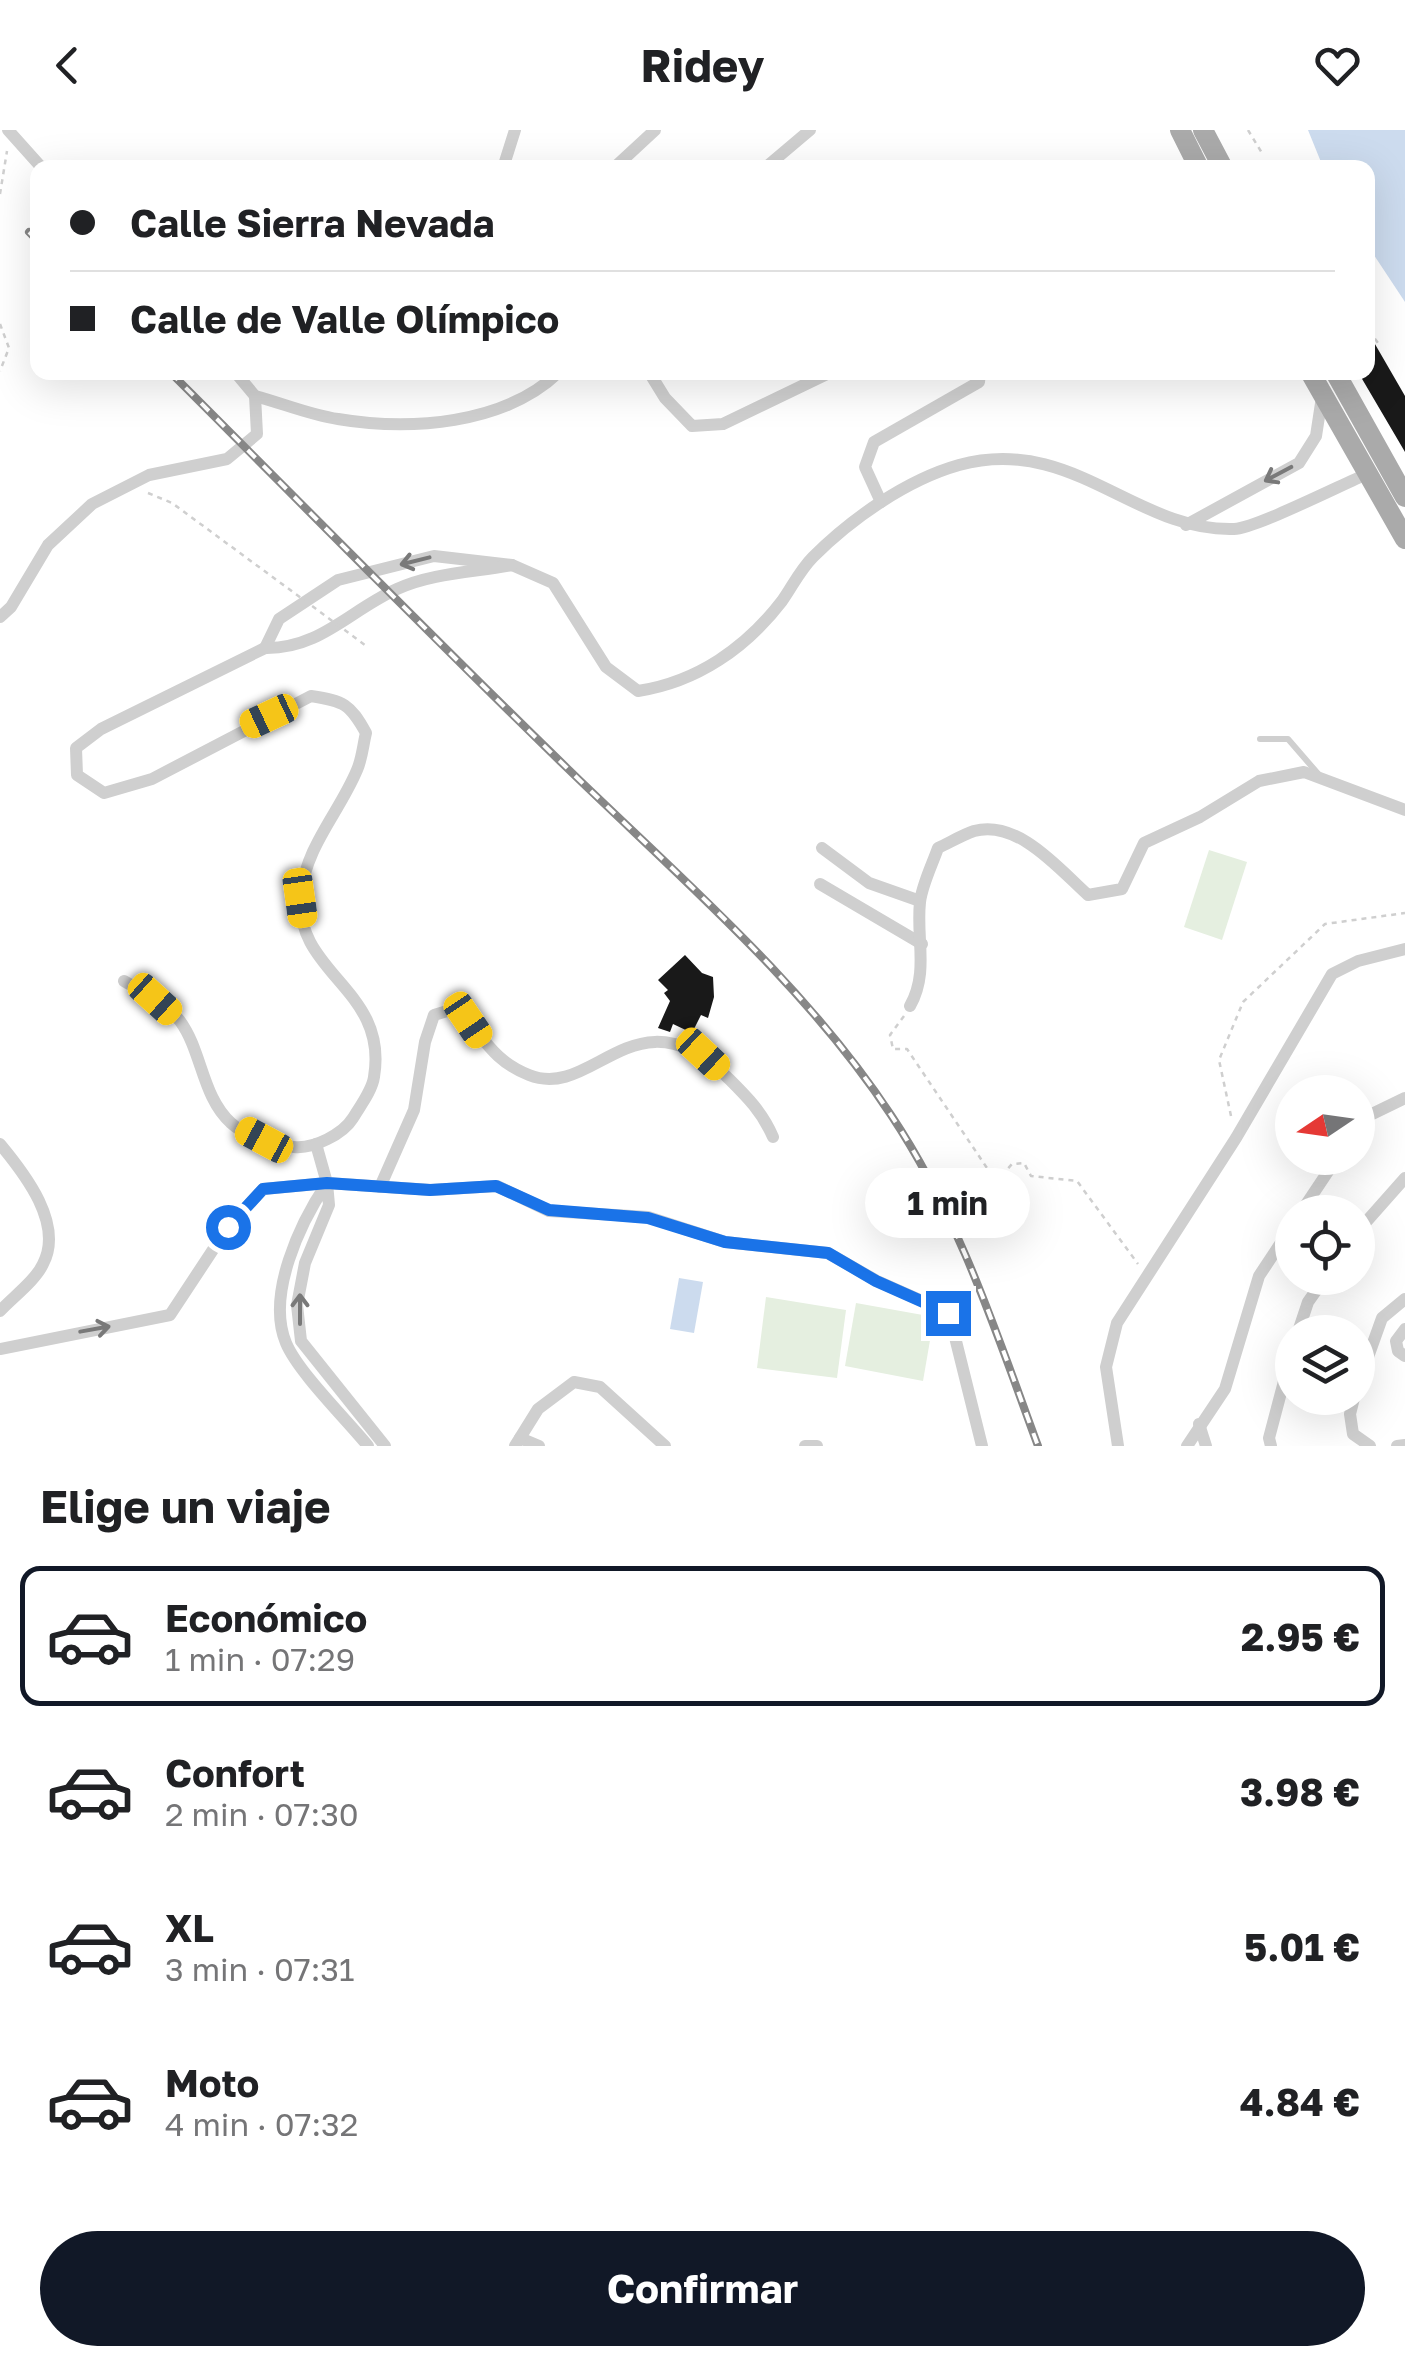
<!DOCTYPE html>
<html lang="es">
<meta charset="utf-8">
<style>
body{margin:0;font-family:"Golos Text",sans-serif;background:#f2f2f2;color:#202124;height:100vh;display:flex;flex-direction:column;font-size:38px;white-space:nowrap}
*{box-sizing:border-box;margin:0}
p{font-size:32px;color:#757577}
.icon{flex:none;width:55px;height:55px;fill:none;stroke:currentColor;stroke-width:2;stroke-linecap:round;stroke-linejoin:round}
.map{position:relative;height:1316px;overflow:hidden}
.panel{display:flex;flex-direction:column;background:#fff;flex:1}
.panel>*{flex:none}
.banner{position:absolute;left:30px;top:30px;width:1345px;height:220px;border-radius:20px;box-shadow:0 10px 40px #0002;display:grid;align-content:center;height:220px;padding:0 40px;background:#fff}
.needle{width:65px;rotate:257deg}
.fabs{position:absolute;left:1275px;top:945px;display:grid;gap:20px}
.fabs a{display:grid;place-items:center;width:100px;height:100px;border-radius:50%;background:#fff;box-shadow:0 10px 40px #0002;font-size:50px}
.end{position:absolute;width:45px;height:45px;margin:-22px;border:12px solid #1a73e8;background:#fff;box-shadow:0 0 0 5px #fff}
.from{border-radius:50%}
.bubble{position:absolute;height:70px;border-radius:35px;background:#fff;box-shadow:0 10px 40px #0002;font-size:32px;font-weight:700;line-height:70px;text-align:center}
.car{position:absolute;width:30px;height:60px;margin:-30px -15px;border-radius:12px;box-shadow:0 0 8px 2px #0007;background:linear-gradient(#f5c518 24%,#345 0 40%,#f5c518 0 76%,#345 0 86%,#f5c518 0)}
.banner b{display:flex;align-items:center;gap:35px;height:95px;font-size:38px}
.banner b+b{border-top:2px solid #e0e0e0}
.banner i{width:25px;height:25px;background:#202124}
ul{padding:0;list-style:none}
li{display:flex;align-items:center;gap:30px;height:140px;margin:0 20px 15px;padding:0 20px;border:5px solid transparent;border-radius:20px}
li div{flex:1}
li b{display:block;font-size:38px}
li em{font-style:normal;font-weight:700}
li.selected{border-color:#111827}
li>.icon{width:90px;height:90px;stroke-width:1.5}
h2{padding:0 40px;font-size:45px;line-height:120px}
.action{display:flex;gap:20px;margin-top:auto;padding:20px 40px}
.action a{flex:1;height:115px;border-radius:60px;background:#111827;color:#fff;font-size:40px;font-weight:700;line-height:115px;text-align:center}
header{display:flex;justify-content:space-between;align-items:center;height:130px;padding:0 40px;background:#fff;font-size:45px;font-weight:700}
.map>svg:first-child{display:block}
</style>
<header><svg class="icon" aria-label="back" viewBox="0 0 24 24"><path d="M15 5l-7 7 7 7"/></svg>Ridey<svg class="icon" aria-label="heart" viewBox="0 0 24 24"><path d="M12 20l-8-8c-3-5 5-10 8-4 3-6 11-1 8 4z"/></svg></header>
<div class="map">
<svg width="1405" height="1316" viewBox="0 0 1405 1316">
<rect width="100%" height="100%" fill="#fff"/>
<!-- green -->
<g fill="#e5efe0">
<polygon points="1209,720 1247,732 1222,810 1184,797"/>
<polygon points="766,1167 846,1180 837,1248 757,1238"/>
<polygon points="856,1173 934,1187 923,1251 845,1236"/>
</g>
<!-- water -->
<g fill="#ccdbee">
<polygon points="1308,0 1405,0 1405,172 1368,116 1368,38 1323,37"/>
<polygon points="679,1148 703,1152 694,1203 670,1199"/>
</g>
<!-- building -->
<g fill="#191919">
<polygon points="1368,202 1405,266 1405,322 1358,242 1368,242"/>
<polygon points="685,825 702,843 713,847 714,867 708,888 701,885 692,903 673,894 670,902 658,898 670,871 664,863 668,860 658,850"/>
</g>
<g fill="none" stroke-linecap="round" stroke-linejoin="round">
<!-- path -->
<g stroke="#cfcfcf" stroke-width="2.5" stroke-dasharray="5 5" stroke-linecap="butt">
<polyline points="1248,0 1262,23"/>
<polyline points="0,64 7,21"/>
<polyline points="0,194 9,218 0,241"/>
<polyline points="1368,204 1371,203 1378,213 1382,211"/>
<polyline points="904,886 890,905 893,919 907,919 989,1041 1005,1042 1012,1034 1024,1033 1031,1046 1077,1051 1138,1134"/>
<polyline points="1231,986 1219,930 1243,872 1325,794 1405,783"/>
</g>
<!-- service -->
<polyline stroke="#cfcfcf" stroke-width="6" points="1260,609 1288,609 1320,646"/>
<!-- minor -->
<g stroke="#cfcfcf" stroke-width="12">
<polyline points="8,0 42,38"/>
<polyline points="503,38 515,0"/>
<polyline points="614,38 655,0"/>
<polyline points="765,38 810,0"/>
<polyline points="235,242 255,266"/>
<polyline points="649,242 665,268 692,296 723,294 831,242"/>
<path d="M255,266C282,273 310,285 338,289C409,301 504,295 559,242"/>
<polyline points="881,372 865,337 874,312 979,252 980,242"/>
<polyline points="1186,395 1299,333 1316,306 1322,267"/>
<polyline points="0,487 11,477 48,415 92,374 149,345 227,329 257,304 255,266"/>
<path d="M265,518L279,489L338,450L434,426L512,435L553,453L606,537L638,561C697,552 746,518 782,471C792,457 800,440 813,427C851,389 906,350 959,335C1072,304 1135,402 1234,399C1256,398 1341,355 1367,344"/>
<polyline points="822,718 869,753 920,771"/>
<polyline points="820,754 922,814"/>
<path d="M124,851C143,862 166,873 180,891C202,921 202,967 231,993C245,1006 275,1016 294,1017C314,1019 343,1004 353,988C360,976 372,961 374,947C389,858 293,844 301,764C306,716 339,683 357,640C362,629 363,615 366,603C350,574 344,571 311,566L152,649L104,663L77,645L76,618L101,599L265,518C320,519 350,480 397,459C431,443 475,442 512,435"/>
<path d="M910,876C929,843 916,808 920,772C922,755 932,735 938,718C949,713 962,705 974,701C1018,689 1059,739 1088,765L1122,759L1144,713L1200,687L1259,651L1304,642L1405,680"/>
<polyline points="1358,1000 1370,985 1405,968"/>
<path d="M0,1014C25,1044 64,1094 43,1134C35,1151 13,1167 0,1181"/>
<polyline points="316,1014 327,1053"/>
<path d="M380,1057L414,980L425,912L434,885L457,878C483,905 491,930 529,945C594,971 634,858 726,946C745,965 762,981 773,1007"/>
<polyline points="1301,1082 1337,1028"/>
<polyline points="1358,1101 1405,1048"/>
<polyline points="1405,1199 1396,1211 1398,1221 1405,1226"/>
<polyline points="1298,1202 1308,1172 1325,1148"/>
<polyline points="0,1219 170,1185 228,1097 263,1059 327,1053 431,1060 497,1056 549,1081 648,1087 725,1112 828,1123 877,1151 949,1183 982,1316"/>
<polyline points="1358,1255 1382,1188 1405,1169"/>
<polyline points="1354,1268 1350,1284 1353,1304 1370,1316"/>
<polyline points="1199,1294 1206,1316"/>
<polyline points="520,1308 539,1316"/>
<path d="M368,1316C347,1290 298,1242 286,1213C266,1165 300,1093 327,1053L329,1075L305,1133L297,1175L301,1211L385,1316"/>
<polyline points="515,1316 538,1279 574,1252 600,1257 665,1316"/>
<polyline points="805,1316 817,1316"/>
<polyline points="1118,1316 1106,1237 1117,1193 1236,1008 1332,844 1358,831 1405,819"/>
<polyline points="1187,1316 1225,1259 1259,1146 1292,1096"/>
<polyline points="1271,1316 1269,1308 1292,1221"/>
<polyline points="1397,1316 1405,1315"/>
</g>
<!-- primary -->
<g stroke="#aaa" stroke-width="20">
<polyline points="1180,0 1199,38"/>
<polyline points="1203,0 1223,38"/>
<polyline points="1310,242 1405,409"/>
<polyline points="1335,242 1405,367"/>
</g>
<defs>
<g id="rail">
<polyline points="29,102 38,111"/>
<path d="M170,242C302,374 432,507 566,637C679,747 804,853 891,985C959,1087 996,1202 1038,1316"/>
</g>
</defs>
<!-- rail casing -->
<use href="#rail" stroke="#878787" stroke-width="8"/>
<!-- rail -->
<use href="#rail" stroke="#fff" stroke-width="4" stroke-dasharray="11" stroke-linecap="butt"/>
<!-- path-bridge -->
<polyline stroke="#cfcfcf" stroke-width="2.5" stroke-dasharray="5 5" stroke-linecap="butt" points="148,363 172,373 365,515"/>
</g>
<!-- one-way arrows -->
<defs><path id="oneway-shaft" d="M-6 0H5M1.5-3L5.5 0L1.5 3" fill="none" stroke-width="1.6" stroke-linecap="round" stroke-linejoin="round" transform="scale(2.5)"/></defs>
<g stroke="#797979">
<use href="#oneway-shaft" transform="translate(1278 344) rotate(152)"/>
<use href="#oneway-shaft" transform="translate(415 431) rotate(166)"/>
<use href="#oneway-shaft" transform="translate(300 1179) rotate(-90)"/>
<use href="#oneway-shaft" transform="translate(95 1199) rotate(-10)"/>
</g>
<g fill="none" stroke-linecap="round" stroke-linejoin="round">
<!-- route -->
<polyline stroke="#1a73e8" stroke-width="12" points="228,1097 263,1059 327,1053 430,1060 496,1056 549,1080 648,1088 725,1112 828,1123 876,1151 948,1183"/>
</g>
</svg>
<div class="fabs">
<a><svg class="needle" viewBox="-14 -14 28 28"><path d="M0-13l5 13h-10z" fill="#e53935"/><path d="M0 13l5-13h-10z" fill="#757577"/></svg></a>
<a><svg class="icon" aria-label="locate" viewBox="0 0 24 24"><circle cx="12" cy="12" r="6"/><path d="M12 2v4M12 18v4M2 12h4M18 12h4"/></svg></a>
<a><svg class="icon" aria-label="layers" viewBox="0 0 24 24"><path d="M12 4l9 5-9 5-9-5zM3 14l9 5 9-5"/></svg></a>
</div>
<i class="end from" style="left:228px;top:1097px"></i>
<i class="end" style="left:948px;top:1183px"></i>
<div class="bubble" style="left:865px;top:1038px;width:165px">1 min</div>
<i class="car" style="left:269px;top:586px;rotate:245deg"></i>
<i class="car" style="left:300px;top:768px;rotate:172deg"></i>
<i class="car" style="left:155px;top:869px;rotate:132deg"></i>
<i class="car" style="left:468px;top:890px;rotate:146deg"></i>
<i class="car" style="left:703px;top:924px;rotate:133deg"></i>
<i class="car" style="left:264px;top:1010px;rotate:298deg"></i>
<div class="banner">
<b><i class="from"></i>Calle Sierra Nevada</b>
<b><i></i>Calle de Valle Olímpico</b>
</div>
</div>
<section class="panel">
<h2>Elige un viaje</h2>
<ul>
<li class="selected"><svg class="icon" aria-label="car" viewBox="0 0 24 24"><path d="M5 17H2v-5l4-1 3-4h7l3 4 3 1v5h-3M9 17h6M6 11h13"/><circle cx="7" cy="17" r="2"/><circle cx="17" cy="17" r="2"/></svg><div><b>Económico</b><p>1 min · 07:29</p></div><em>2.95 €</em></li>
<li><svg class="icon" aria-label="car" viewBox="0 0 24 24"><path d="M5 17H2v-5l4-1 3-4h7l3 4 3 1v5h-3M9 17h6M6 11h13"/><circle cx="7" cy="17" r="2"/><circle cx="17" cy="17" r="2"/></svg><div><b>Confort</b><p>2 min · 07:30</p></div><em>3.98 €</em></li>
<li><svg class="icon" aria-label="car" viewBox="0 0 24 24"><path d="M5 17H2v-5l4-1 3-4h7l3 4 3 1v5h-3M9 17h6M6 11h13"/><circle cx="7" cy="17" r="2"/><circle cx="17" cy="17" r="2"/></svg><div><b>XL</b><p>3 min · 07:31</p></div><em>5.01 €</em></li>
<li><svg class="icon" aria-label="car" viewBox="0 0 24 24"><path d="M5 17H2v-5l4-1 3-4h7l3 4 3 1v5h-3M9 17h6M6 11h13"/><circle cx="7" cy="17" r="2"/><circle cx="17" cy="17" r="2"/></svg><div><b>Moto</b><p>4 min · 07:32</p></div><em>4.84 €</em></li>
</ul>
<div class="action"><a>Confirmar</a></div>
</section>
